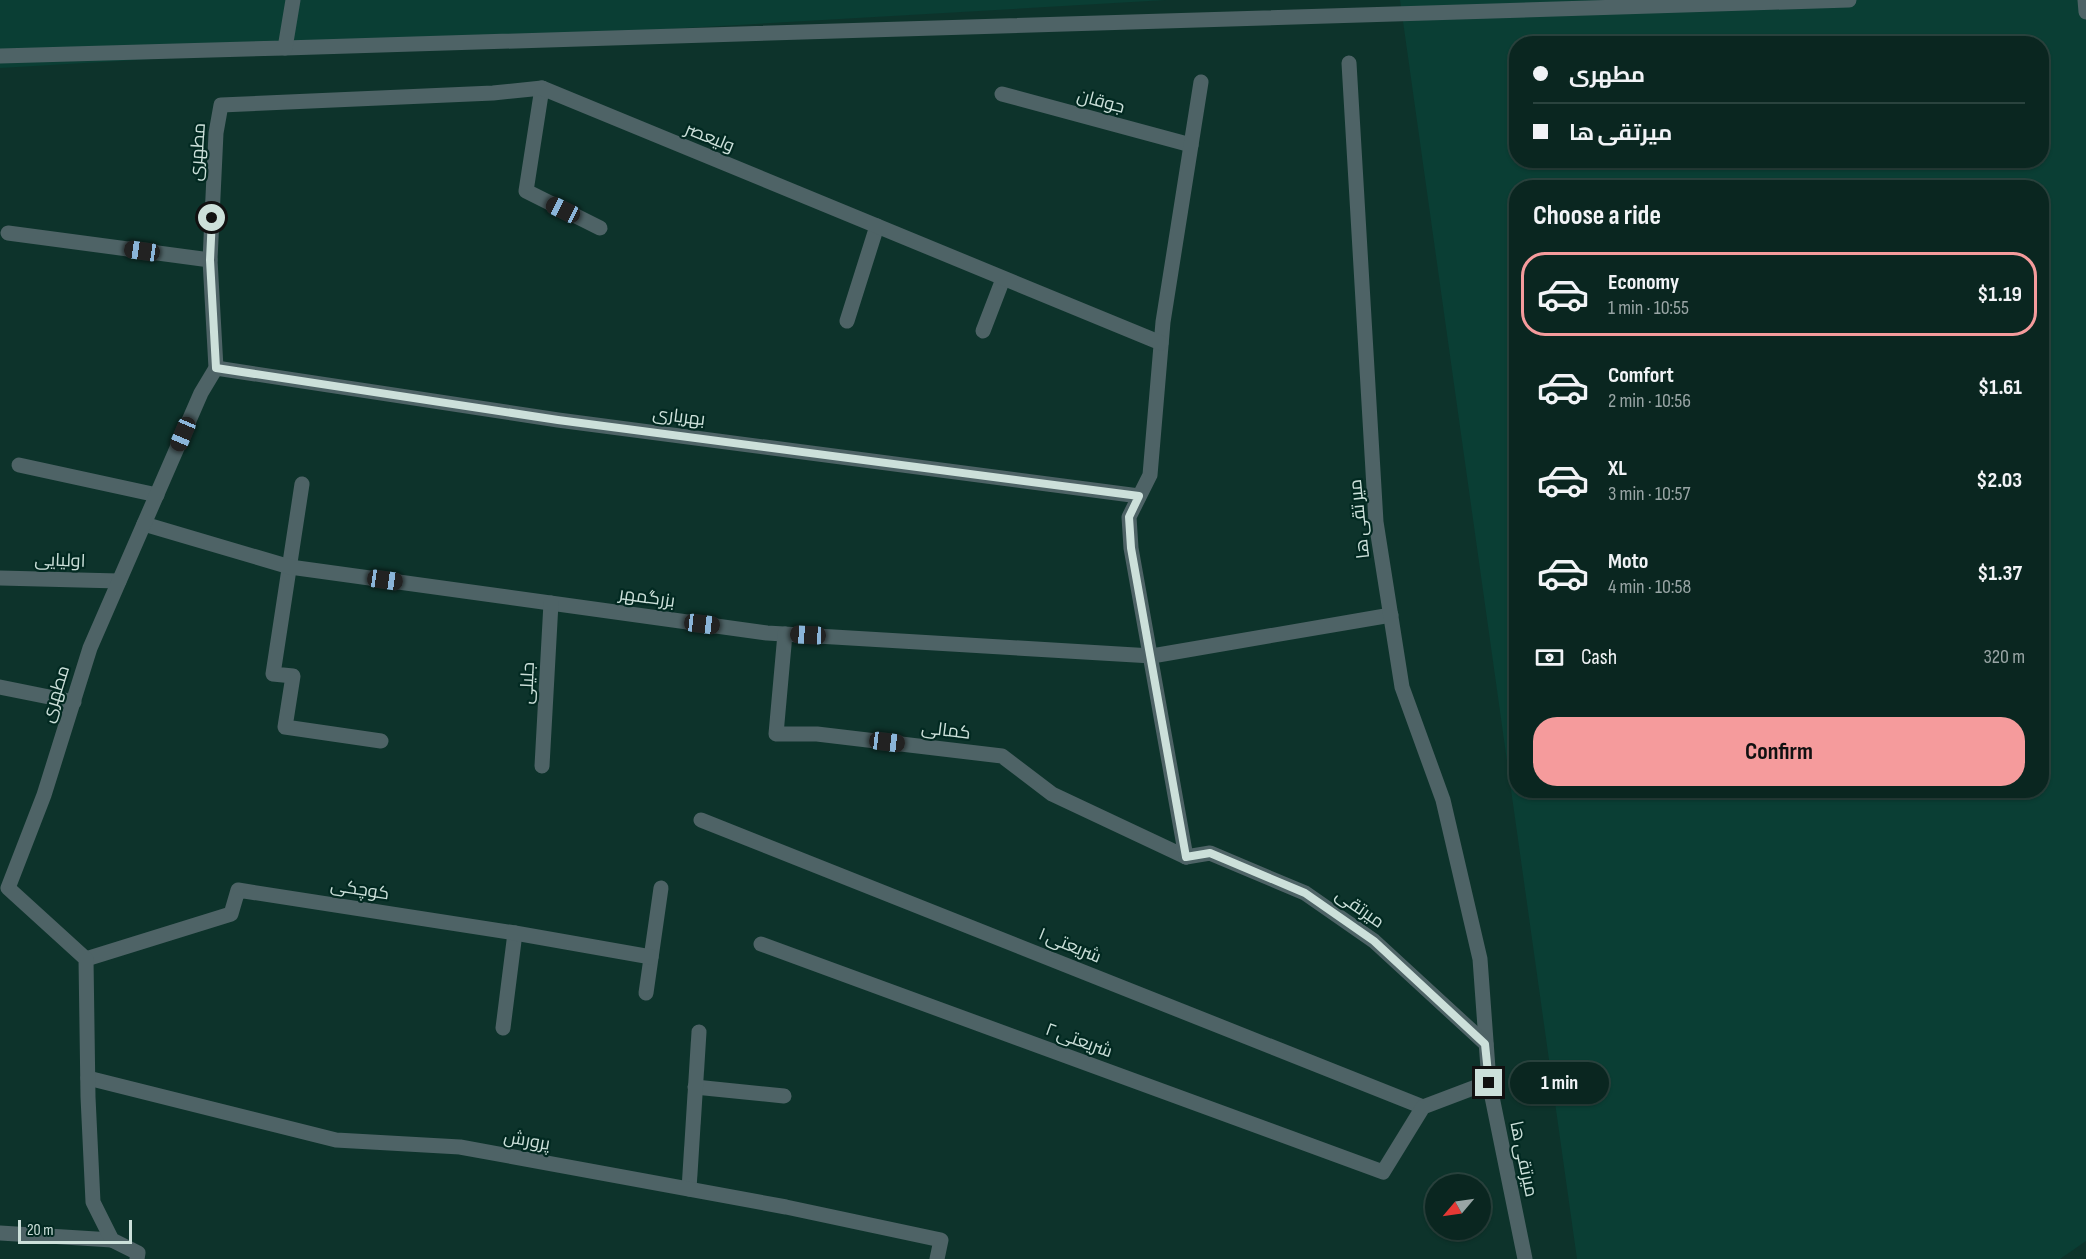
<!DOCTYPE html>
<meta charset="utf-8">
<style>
body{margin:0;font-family:"Sofia Sans Condensed",Cairo,sans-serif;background:#18322d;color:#f1f3f6;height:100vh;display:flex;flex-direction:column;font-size:22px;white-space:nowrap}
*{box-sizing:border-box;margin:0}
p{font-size:20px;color:#99a5a5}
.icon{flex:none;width:33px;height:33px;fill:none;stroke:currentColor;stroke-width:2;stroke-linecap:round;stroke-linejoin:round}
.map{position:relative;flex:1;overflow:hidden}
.side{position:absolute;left:1509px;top:180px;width:540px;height:618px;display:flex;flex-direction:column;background:#0a2620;border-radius:24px;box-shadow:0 2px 4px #0004,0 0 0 2px #2a433e}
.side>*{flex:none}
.banner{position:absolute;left:1509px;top:36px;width:540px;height:132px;border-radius:24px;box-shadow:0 2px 4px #0004,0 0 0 2px #2a433e;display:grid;align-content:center;height:132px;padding:0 24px;background:#0a2620}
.needle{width:39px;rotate:241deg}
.controls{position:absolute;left:1425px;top:1174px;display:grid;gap:12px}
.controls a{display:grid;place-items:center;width:66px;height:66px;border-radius:50%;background:#0a2620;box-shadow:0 2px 4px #0004,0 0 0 2px #2a433e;font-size:30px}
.scale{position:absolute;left:18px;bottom:15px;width:114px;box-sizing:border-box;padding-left:6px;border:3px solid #cce0da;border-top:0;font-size:16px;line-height:21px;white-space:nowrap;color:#cce0da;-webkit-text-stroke:4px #022921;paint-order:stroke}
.end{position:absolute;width:27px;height:27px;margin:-14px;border:8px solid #cce0da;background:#111;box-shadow:0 0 0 3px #111}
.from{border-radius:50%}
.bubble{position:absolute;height:42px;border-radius:21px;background:#0a2620;box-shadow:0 2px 4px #0004,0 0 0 2px #2a433e;font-size:20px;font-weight:700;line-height:42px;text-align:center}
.car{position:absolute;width:18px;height:36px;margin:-18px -9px;border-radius:8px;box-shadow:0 0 4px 2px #0007;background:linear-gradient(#222 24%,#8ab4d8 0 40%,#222 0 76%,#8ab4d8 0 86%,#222 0)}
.banner b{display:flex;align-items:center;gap:21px;height:57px;font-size:22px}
.banner b+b{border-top:2px solid #2a433e}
.banner i{width:15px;height:15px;background:#f1f3f6}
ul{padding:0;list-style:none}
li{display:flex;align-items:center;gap:18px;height:84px;margin:0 12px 9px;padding:0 12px;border:3px solid transparent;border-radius:24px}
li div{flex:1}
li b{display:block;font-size:22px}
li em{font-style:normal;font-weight:700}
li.current{border-color:#f59b9c}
li>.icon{width:54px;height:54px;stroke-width:1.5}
h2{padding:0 24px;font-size:27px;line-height:72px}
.pay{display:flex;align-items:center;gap:15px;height:66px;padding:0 24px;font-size:22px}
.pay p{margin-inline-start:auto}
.action{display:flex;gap:12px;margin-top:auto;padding:12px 24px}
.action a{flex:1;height:69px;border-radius:24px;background:#f59b9c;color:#111;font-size:24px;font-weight:700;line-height:69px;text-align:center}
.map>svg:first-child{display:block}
</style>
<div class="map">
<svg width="2086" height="1259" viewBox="0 0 2086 1259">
<rect width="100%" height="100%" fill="#0d332b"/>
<!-- built -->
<g fill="#0a3e34" fill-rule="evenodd">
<polygon points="0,0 1166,0 0,68"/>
<path d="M1400,0H2086V1241L2060,1259H1577ZM1516,44H2042V160H1516ZM1516,188H2042V790H1516Z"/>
</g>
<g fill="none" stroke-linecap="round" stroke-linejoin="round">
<!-- lane -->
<g stroke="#4e6366" stroke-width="15">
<polyline points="2085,0 2086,12"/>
<polyline points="285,48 1849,0"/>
<polyline points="0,56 285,48 293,0"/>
<polyline points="542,88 526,191 600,228"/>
<polyline points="8,233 210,260"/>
<polyline points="847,321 877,226"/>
<polyline points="983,331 1003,279"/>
<polyline points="19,465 157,495"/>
<polyline points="302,484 273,674 293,676 285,727 381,741"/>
<polyline points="0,578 119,581"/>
<polyline points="1152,656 1391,615"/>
<polyline points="646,993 661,888"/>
<polyline points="503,1028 515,933"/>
<polyline points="695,1087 784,1096"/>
<polyline points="689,1189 699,1032"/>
</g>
<!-- street -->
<g stroke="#4e6366" stroke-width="15">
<polyline points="1349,63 1376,522 1402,687 1443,800 1480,959 1489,1082 1525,1259"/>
<polyline points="1002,94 1191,145"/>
<polyline points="216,368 558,420 1139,496"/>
<polyline points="144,524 290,567 767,633 1152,656"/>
<polyline points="785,634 776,734 817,734 1002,756 1052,794 1186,857"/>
<polyline points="0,687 74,702"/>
<polyline points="542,766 551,603"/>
<polyline points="701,820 1423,1107"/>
<polyline points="1186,857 1131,548 1129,517 1150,475 1163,322 1201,82"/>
<polyline points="1186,857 1210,853 1305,893 1374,941 1486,1044"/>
<polyline points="761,944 1383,1172 1423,1107 1489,1082"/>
<polyline points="86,959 231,914 238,890 515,933 651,957"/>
<polyline points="88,1078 336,1140 460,1147 786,1207 941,1240 937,1259"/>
<polyline points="0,1233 112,1240"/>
<polyline points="137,1259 138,1253 112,1240 93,1202 88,1097 86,959 8,888 44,795 90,648 201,393 216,368 210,260 216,133 221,105 493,93 542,88 1161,343"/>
</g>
</g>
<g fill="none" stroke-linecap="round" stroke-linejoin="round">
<!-- route -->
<polyline stroke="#cce0da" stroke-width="8" points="212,218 210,260 216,368 558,420 1139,496 1129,517 1131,548 1186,857 1210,853 1305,893 1374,941 1485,1044 1489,1083"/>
</g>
<g text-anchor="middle" stroke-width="4.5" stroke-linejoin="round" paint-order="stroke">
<!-- street labels -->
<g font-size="18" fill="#cce0da" stroke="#022921">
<text transform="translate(1101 101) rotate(15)" y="6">جوقان</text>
<text transform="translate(710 137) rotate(22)" y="6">ولیعصر</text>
<text transform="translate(197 152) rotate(-86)" y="6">مطهری</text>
<text transform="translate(679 416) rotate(7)" y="6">بهریاری</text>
<text transform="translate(1359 519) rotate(-96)" y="6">میر تقی ها</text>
<text transform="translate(60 560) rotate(2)" y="6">اولیایی</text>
<text transform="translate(647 597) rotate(8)" y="6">بزرگمهر</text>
<text transform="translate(527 683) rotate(-87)" y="6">جلیلی</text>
<text transform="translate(55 694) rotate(-73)" y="6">مطهری</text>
<text transform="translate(946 730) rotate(7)" y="6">کمالی</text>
<text transform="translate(360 889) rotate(9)" y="6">کوچکی</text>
<text transform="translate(1360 908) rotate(35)" y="6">میرتقی</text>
<text transform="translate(1070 945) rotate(22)" y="6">شریعتی ۱</text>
<text transform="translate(1079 1040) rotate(20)" y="6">شریعتی ۲</text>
<text transform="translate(527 1140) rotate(10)" y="6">پرورش</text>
<text transform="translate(1524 1159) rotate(78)" y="6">میرتقی ها</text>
</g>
</g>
</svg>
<div class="controls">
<a><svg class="needle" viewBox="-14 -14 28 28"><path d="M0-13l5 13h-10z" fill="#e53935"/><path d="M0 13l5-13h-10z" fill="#99a5a5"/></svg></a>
</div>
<div class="scale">20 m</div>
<i class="end from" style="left:212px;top:218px"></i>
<i class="end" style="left:1489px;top:1083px"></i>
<div class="bubble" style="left:1510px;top:1062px;width:99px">1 min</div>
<i class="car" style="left:563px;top:210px;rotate:296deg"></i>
<i class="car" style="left:142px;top:251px;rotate:278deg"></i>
<i class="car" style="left:183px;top:434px;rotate:203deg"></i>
<i class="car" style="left:385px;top:580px;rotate:98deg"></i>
<i class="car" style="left:702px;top:624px;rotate:97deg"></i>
<i class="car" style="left:808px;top:635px;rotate:273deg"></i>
<i class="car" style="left:887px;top:742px;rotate:97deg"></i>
<div class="banner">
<b><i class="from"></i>مطهری</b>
<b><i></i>میرتقی ها</b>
</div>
<section class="side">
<h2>Choose a ride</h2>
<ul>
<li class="current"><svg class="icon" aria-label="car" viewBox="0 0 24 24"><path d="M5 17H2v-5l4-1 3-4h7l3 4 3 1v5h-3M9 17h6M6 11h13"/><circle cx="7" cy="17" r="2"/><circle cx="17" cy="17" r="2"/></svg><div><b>Economy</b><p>1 min · 10:55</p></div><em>$1.19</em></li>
<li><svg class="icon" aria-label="car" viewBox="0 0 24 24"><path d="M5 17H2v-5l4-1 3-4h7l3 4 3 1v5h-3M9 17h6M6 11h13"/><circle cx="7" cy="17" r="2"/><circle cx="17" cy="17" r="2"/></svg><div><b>Comfort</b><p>2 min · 10:56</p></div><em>$1.61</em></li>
<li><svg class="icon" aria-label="car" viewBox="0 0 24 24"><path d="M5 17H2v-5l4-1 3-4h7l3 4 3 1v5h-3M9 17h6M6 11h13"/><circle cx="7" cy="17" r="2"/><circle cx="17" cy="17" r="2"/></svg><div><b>XL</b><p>3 min · 10:57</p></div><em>$2.03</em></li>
<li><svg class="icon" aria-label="car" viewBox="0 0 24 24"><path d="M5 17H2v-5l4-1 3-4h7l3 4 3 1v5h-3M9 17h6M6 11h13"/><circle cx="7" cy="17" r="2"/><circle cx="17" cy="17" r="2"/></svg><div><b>Moto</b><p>4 min · 10:58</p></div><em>$1.37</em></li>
</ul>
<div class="pay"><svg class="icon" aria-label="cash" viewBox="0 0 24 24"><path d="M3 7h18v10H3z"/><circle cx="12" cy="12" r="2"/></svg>Cash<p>320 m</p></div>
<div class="action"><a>Confirm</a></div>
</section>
</div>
